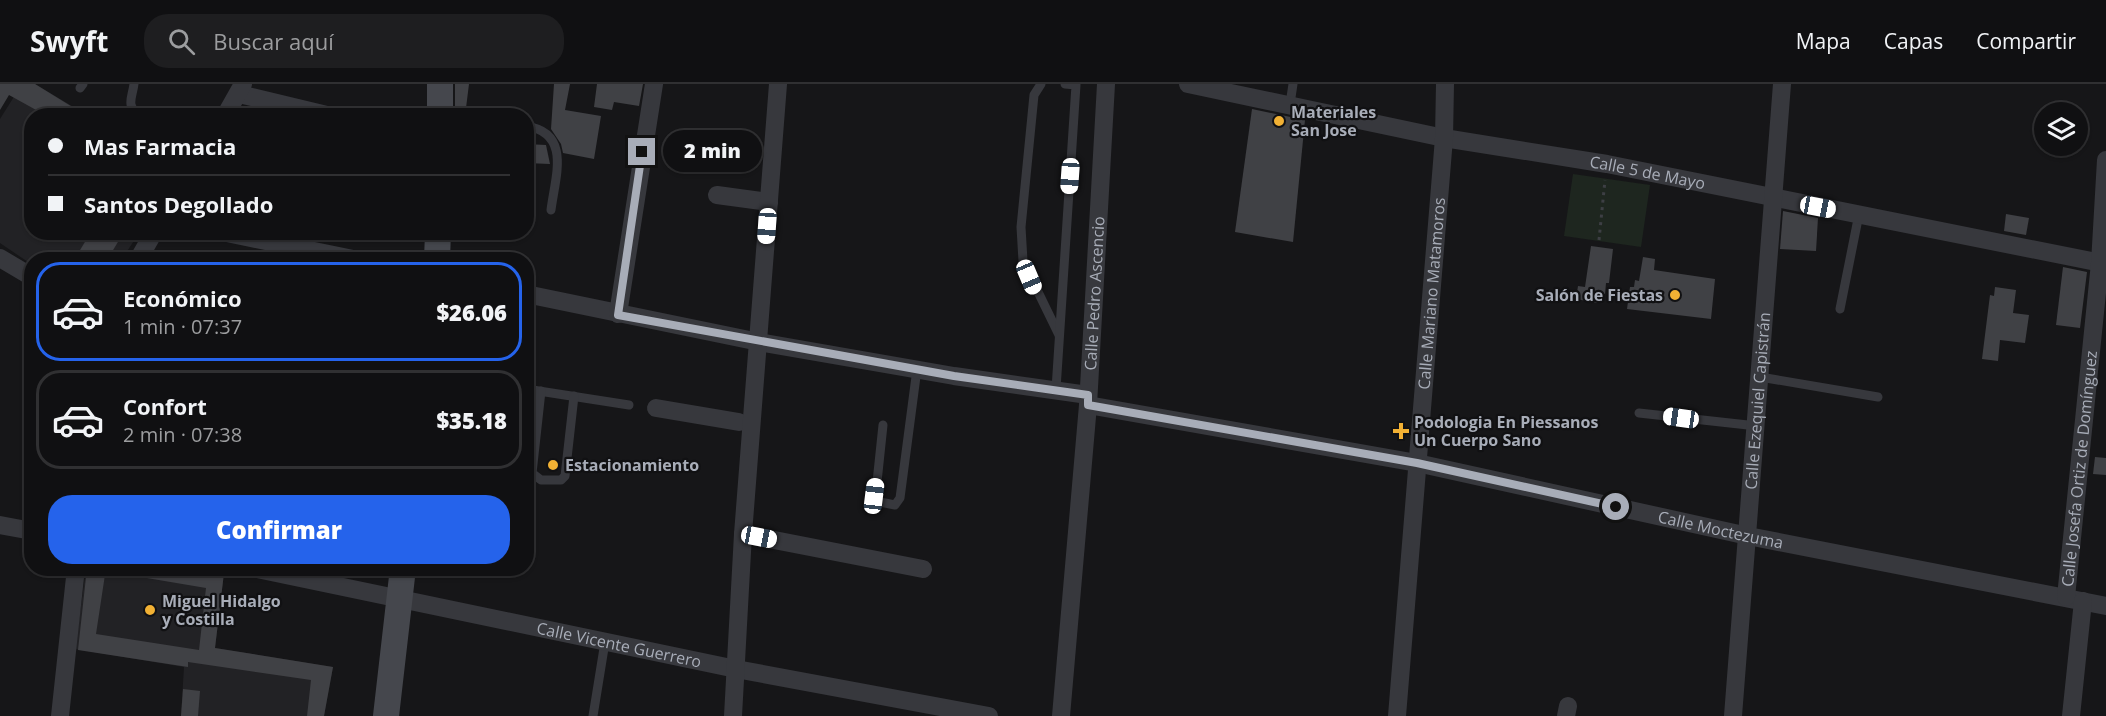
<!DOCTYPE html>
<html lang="es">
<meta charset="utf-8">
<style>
body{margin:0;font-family:"Open Sans",sans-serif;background:#1e1e20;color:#f1f3f6;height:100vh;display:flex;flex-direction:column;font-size:22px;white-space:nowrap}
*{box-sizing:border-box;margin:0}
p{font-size:20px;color:#9c9d9f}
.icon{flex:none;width:33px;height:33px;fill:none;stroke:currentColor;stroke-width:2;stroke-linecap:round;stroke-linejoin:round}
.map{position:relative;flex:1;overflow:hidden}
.panel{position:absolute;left:24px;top:168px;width:510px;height:324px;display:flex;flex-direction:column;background:#101012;border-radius:24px;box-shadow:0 2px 4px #0004,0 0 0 2px #303032}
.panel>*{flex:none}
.top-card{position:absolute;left:24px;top:24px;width:510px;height:132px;border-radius:24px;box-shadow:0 2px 4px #0004,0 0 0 2px #303032;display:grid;align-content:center;height:132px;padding:0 24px;background:#101012}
.fabs{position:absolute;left:2034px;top:18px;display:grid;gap:12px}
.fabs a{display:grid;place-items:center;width:54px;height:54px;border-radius:50%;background:#101012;box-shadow:0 2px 4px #0004,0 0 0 2px #303032;font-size:30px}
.end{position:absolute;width:27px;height:27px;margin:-14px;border:8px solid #a8adb8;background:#111;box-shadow:0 0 0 3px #111}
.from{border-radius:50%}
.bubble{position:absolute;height:42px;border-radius:21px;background:#101012;box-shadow:0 2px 4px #0004,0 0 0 2px #303032;font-size:20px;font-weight:800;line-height:42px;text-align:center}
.car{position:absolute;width:18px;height:36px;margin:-18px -9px;border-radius:8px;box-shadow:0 0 4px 2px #0007;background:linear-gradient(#fff 24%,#345 0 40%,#fff 0 76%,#345 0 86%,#fff 0)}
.top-card b{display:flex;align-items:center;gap:21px;height:57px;font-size:22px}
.top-card b+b{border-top:2px solid #303032}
.top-card i{width:15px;height:15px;background:#f1f3f6}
ul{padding:10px 0 0;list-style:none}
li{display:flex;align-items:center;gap:18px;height:99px;margin:0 12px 9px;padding:0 12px;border:3px solid #303032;border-radius:24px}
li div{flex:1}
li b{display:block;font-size:22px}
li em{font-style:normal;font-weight:800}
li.current{border-color:#2563eb}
li>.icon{width:54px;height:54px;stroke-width:1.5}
.action{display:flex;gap:12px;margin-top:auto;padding:12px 24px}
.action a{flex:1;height:69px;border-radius:24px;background:#2563eb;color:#fff;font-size:24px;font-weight:800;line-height:69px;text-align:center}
header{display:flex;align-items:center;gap:36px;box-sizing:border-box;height:84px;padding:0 30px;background:#101012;border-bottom:2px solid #303032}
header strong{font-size:28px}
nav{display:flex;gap:33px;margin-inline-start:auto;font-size:21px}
.search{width:420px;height:54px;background:#1e1e20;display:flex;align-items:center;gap:15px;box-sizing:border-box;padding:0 21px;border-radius:24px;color:#9c9d9f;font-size:22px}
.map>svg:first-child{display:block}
</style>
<header>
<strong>Swyft</strong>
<div class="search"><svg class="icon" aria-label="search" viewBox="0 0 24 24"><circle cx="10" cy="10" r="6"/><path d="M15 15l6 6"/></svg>Buscar aquí</div>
<nav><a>Mapa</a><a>Capas</a><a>Compartir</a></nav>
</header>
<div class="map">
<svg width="2106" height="632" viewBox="0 0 2106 632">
<rect width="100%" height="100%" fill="#161618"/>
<!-- built -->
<g fill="#222225">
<polygon points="22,0 35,0 87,31 32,32 32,148 139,149 122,175 32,176 31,180 0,159 0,35"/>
<polygon points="86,485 199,485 224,489 215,564 333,583 324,632 181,632 184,583 75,565"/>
</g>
<!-- green -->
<polygon fill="#1e261f" points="1573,90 1650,101 1641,163 1564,152"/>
<!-- building -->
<g fill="#404145">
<polygon points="0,0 35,0 87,32 47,32 9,11 0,26"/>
<polygon points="455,0 469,0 466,24 455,23"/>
<polygon points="554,0 570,0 565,26 601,32 594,75 563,69 561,60 551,45"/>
<polygon points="597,0 643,0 639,22 614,18 612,26 594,23"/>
<polygon points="1252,25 1305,36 1293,158 1235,148"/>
<polygon points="526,60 546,61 550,80 526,79"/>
<polygon points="1783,127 1818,134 1816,167 1780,165"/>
<polygon points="2006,130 2029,134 2026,151 2004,147"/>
<polygon points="91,148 124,148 107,176 74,176"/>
<polygon points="1591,162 1613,165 1609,199 1606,199 1605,210 1598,209 1597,219 1576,215 1578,202 1585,203"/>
<polygon points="1643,173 1655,175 1654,186 1715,195 1711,235 1627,225 1630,203 1634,203 1635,196 1639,197"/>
<polygon points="2063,183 2087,188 2080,244 2056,241"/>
<polygon points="1995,203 2016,206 2013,229 2029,231 2025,259 2000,256 1998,277 1982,275 1990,211 1994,212"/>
<polygon points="2095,373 2106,374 2106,391 2093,390"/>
<polygon points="87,484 106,484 96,550 199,566 206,504 129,491 129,484 199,484 224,489 215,564 333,583 324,632 307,632 311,596 188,578 188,583 78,566"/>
<polygon points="183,605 200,607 198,632 181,632"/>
</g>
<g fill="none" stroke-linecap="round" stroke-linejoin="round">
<!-- path -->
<polyline stroke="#3d3f44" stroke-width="3" stroke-dasharray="3 4.5" stroke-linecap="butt" points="1599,156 1605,96"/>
<!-- service -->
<g stroke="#37383d" stroke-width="9">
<path d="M134,0C132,15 125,22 141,32"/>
<polyline points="1041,0 1034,11 1021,143 1023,177 1059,251"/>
<polyline points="80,4 83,0"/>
<polyline points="1290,20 1293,0"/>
<path d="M526,42C572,49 555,93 551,126"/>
<polyline points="1840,225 1859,130"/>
<polyline points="1760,293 1878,313"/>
<polyline points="526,305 629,321"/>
<polyline points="1056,305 1076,1 1065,0"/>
<polyline points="541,307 532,389 541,396 561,396 565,392 574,312"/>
<polyline points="1639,329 1757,342"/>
<polyline points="883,341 875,417 895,421 900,414 917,285"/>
<polyline points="593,632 605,558"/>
</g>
<!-- minor -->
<g stroke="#37383d" stroke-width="18">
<path id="s1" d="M1188,0L1444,54L1607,80L2106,180"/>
<polyline points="239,10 331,32"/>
<polyline points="225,32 243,0"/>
<polyline points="717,111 769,118"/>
<polyline points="222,148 358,176"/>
<polyline points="0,174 32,193"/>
<polyline points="138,176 154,148"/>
<polyline points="526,210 759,258 954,292 1088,311"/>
<polyline points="618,230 654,0"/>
<path id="s2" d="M1088,321L1417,379L1748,452L2106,522"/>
<polyline points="656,324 739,338"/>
<polyline points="0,441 32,447"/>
<polyline points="743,450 923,485"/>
<path id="s3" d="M252,484L736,585L989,632"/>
<path id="s4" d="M2066,513L2100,179L2106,76"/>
<polyline points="60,632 76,484"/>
<polyline points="733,632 743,450 778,0"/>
<path id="s5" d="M1061,632L1088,321L1106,0"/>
<path id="s6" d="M1397,632L1444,54L1445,0"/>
<polyline points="1566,632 1568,622"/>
<path id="s7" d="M1733,632L1782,0"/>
<polyline points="2071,632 2083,517"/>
</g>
<!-- secondary -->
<g stroke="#45474d" stroke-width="26">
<polyline points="440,32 440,0"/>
<polyline points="437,176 438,148"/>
<polyline points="386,632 403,484"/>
</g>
</g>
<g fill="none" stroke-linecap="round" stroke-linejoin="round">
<!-- route -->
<polyline stroke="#a8adb8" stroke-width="8" points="642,68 618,231 954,292 1088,311 1088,321 1417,379 1616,423"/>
</g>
<!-- markers -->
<g fill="#f2b134" stroke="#111113" stroke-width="2">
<circle cx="1279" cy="37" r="6"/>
<circle cx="1675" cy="211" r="6"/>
<path d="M1398 338h6v6h6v6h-6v6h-6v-6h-6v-6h6z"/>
<circle cx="553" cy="381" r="6"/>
<circle cx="150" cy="526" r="6"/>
</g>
<g text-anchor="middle" stroke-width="4.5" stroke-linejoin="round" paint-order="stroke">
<!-- poi labels -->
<g font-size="16" font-weight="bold" fill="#a8adb8" stroke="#111113" text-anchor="start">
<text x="1291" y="34">Materiales<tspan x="1291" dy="18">San Jose</tspan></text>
<text x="1663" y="217" text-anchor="end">Salón de Fiestas</text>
<text x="1414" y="344">Podologia En Piessanos<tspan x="1414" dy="18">Un Cuerpo Sano</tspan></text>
<text x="565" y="387">Estacionamiento</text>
<text x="162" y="523">Miguel Hidalgo<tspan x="162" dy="18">y Costilla</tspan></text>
</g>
<!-- street labels -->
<g font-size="16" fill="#a8adb8" stroke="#111113">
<text dy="6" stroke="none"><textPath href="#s1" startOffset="468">Calle 5 de Mayo</textPath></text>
<text dy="6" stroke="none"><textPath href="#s5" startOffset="424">Calle Pedro Ascencio</textPath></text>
<text dy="6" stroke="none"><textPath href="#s6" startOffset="424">Calle Mariano Matamoros</textPath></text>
<text dy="6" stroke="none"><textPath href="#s7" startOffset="316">Calle Ezequiel Capistrán</textPath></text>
<text dy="6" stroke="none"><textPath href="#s4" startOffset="129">Calle Josefa Ortiz de Domínguez</textPath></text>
<text dy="6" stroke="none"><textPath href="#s2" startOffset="645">Calle Moctezuma</textPath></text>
<text dy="6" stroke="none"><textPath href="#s3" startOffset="375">Calle Vicente Guerrero</textPath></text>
</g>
</g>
</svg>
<div class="fabs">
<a><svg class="icon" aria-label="layers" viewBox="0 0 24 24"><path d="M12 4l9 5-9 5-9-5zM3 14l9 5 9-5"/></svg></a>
</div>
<i class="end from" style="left:1616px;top:423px"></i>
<i class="end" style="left:642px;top:68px"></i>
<div class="bubble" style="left:663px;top:46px;width:99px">2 min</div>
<i class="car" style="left:1070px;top:92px;rotate:184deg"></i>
<i class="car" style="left:1818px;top:123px;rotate:101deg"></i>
<i class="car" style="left:767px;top:142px;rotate:184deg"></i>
<i class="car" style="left:1029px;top:193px;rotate:157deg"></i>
<i class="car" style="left:1681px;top:334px;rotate:278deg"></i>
<i class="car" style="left:874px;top:412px;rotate:7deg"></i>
<i class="car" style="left:759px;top:453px;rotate:101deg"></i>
<div class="top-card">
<b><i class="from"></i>Mas Farmacia</b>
<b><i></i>Santos Degollado</b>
</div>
<section class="panel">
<ul>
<li class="current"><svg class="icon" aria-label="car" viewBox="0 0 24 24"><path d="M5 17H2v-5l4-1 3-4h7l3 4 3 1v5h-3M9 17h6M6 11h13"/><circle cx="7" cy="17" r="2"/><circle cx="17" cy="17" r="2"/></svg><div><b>Económico</b><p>1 min · 07:37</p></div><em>$26.06</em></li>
<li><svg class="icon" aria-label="car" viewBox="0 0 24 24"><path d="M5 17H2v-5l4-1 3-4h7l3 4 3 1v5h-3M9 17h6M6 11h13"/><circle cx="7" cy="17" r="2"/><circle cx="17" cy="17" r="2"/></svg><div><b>Confort</b><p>2 min · 07:38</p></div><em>$35.18</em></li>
</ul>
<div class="action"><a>Confirmar</a></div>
</section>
</div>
